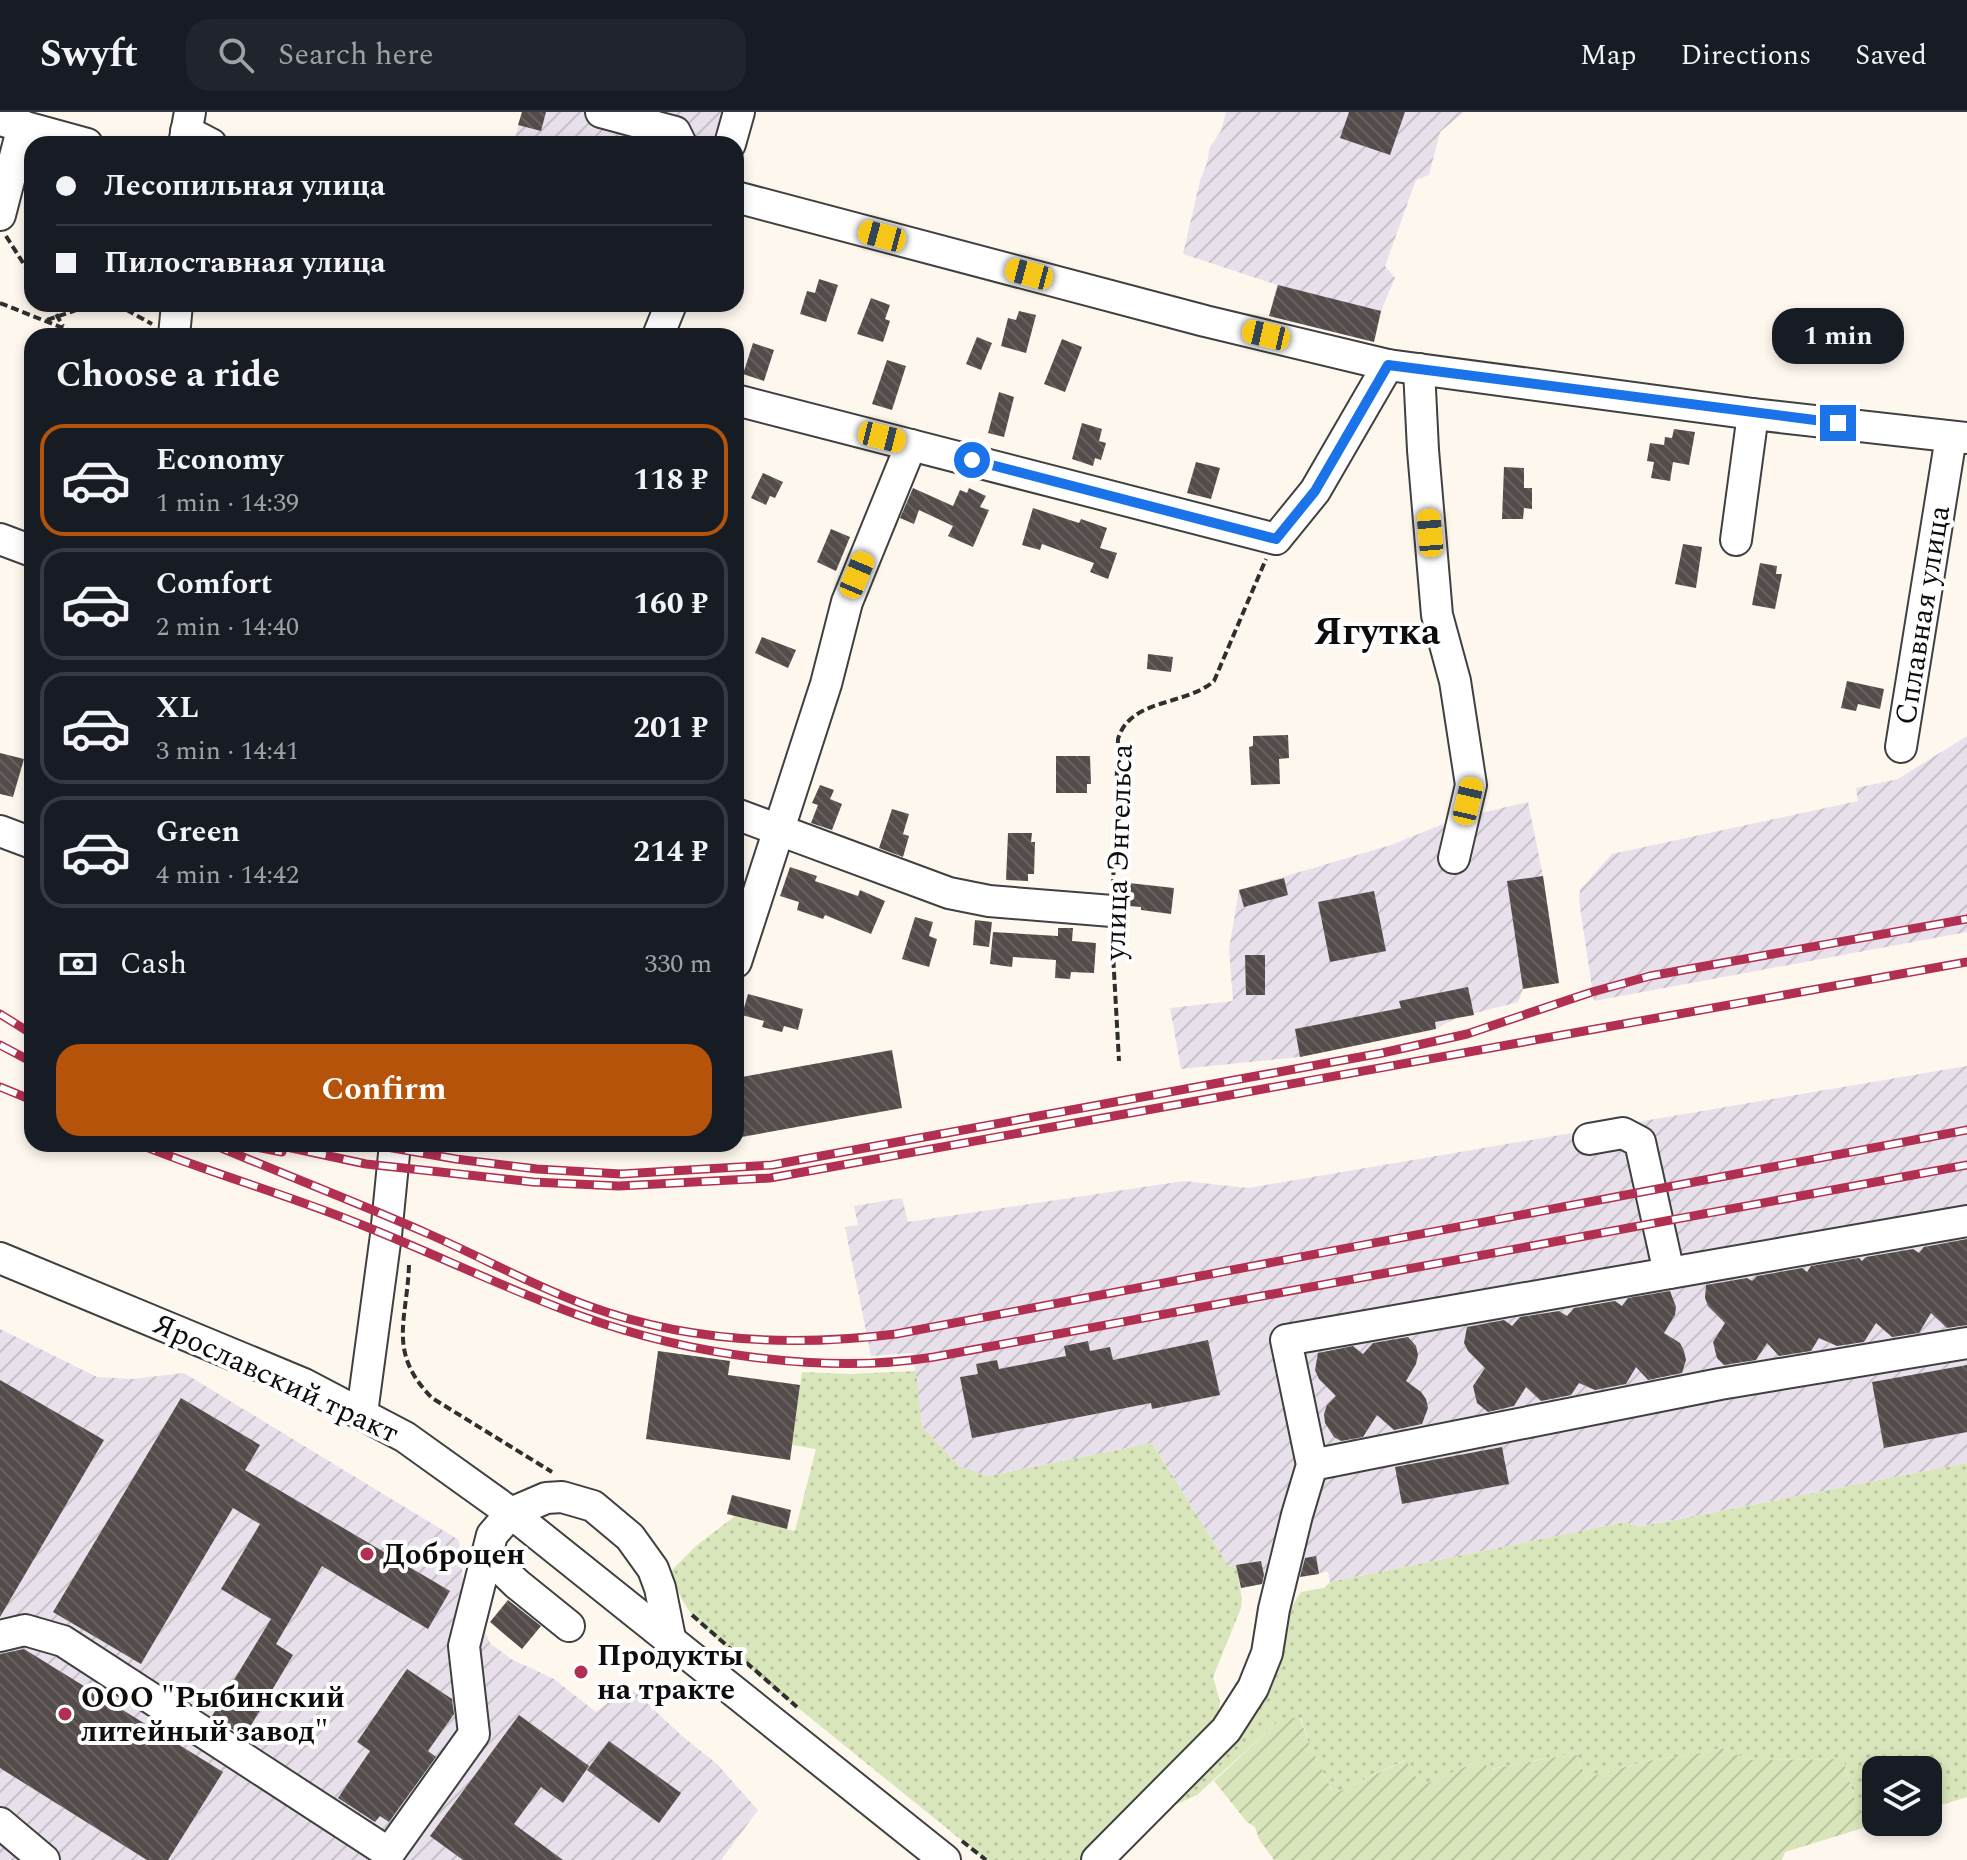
<!DOCTYPE html>
<meta charset="utf-8">
<style>
body{margin:0;font-family:Spectral,serif;background:#20242c;color:#f1f3f6;height:100vh;display:flex;flex-direction:column;font-size:30px;white-space:nowrap}
*{box-sizing:border-box;margin:0}
p{font-size:26px;color:#9ea1a6}
.icon{flex:none;width:44px;height:44px;fill:none;stroke:currentColor;stroke-width:2;stroke-linecap:round;stroke-linejoin:round}
.map{position:relative;flex:1;overflow:hidden}
.drawer{position:absolute;left:24px;top:216px;width:720px;height:824px;display:flex;flex-direction:column;background:#171b24;border-radius:24px;box-shadow:0 4px 12px #0003}
.drawer>*{flex:none}
.top-card{position:absolute;left:24px;top:24px;width:720px;height:176px;border-radius:24px;box-shadow:0 4px 12px #0003;display:grid;align-content:center;height:176px;padding:0 32px;background:#171b24}
.tools{position:absolute;left:1862px;top:1644px;display:grid;gap:16px}
.tools a{display:grid;place-items:center;width:80px;height:80px;border-radius:16px;background:#171b24;box-shadow:0 4px 12px #0003;font-size:40px}
.end{position:absolute;width:36px;height:36px;margin:-18px;border:10px solid #1a73e8;background:#fff;box-shadow:0 0 0 4px #fff}
.from{border-radius:50%}
.bubble{position:absolute;height:56px;border-radius:24px;background:#171b24;box-shadow:0 4px 12px #0003;font-size:26px;font-weight:700;line-height:56px;text-align:center}
.car{position:absolute;width:24px;height:48px;margin:-24px -12px;border-radius:10px;box-shadow:0 0 6px 2px #0007;background:linear-gradient(#f5c518 24%,#345 0 40%,#f5c518 0 76%,#345 0 86%,#f5c518 0)}
.top-card b{display:flex;align-items:center;gap:28px;height:76px;font-size:30px}
.top-card b+b{border-top:2px solid #363941}
.top-card i{width:20px;height:20px;background:#f1f3f6}
ul{padding:0;list-style:none}
li{display:flex;align-items:center;gap:24px;height:112px;margin:0 16px 12px;padding:0 16px;border:4px solid #363941;border-radius:24px}
li div{flex:1}
li b{display:block;font-size:30px}
li em{font-style:normal;font-weight:700}
li.active{border-color:#b45309}
li>.icon{width:72px;height:72px;stroke-width:1.5}
h2{padding:0 32px;font-size:36px;line-height:96px}
.pay{display:flex;align-items:center;gap:20px;height:88px;padding:0 32px;font-size:30px}
.pay p{margin-inline-start:auto}
.action{display:flex;gap:16px;margin-top:auto;padding:16px 32px}
.action a{flex:1;height:92px;border-radius:24px;background:#b45309;color:#fff;font-size:32px;font-weight:700;line-height:92px;text-align:center}
header{display:flex;align-items:center;gap:48px;box-sizing:border-box;height:112px;padding:0 40px;background:#171b24;border-bottom:2px solid #363941}
header strong{font-size:38px}
nav{display:flex;gap:44px;margin-inline-start:auto;font-size:28px}
.search{width:560px;height:72px;background:#20242c;display:flex;align-items:center;gap:20px;box-sizing:border-box;padding:0 28px;border-radius:24px;color:#9ea1a6;font-size:30px}
.map>svg:first-child{display:block}
</style>
<header>
<strong>Swyft</strong>
<div class="search"><svg class="icon" aria-label="search" viewBox="0 0 24 24"><circle cx="10" cy="10" r="6"/><path d="M15 15l6 6"/></svg>Search here</div>
<nav><a>Map</a><a>Directions</a><a>Saved</a></nav>
</header>
<div class="map">
<svg width="1967" height="1748" viewBox="0 0 1967 1748">
<defs>
<pattern id="industrial-furrows" width="10" height="10" patternUnits="userSpaceOnUse" patternTransform="scale(2)"><rect width="10" height="10" fill="#e8e1eb"/><path d="M-1 1l2-2M0 10L10 0M9 11l2-2" fill="none" stroke="#c6c0c8"/></pattern>
<pattern id="grass-dots" width="8" height="8" patternUnits="userSpaceOnUse" patternTransform="scale(2)"><rect width="8" height="8" fill="#d9e5ba"/><path d="M2 2h.1M6 6h.1" fill="none" stroke="#b9c39f" stroke-width="1.8" stroke-linecap="round"/></pattern>
<pattern id="garden-furrows" width="10" height="10" patternUnits="userSpaceOnUse" patternTransform="scale(2)"><rect width="10" height="10" fill="#d9e5ba"/><path d="M-1 1l2-2M0 10L10 0M9 11l2-2" fill="none" stroke="#b9c39f"/></pattern>
<pattern id="building-back-hatch" width="6" height="6" patternUnits="userSpaceOnUse" patternTransform="scale(2)"><rect width="6" height="6" fill="#544c4a"/><path d="M-1 5l2 2M0 0l6 6M5-1l2 2" fill="none" stroke="#686160"/></pattern>
</defs>
<rect width="100%" height="100%" fill="#fef7ee"/>
<!-- industrial -->
<g fill="url(#industrial-furrows)">
<polygon points="522,0 728,0 720,32 525,32 514,30"/>
<polygon points="1226,0 1464,0 1440,20 1429,63 1416,68 1385,154 1395,166 1381,199 1374,230 1269,204 1277,173 1183,142 1200,69 1207,51 1210,35 1221,19"/>
<polygon points="1967,624 1967,820 1594,889 1579,788 1580,778 1612,742 1858,689 1856,676 1898,667"/>
<polygon points="1528,690 1543,764 1559,871 1523,877 1518,890 1456,906 1436,917 1300,945 1181,957 1170,896 1233,889 1229,837 1239,778 1391,733 1458,706"/>
<polygon points="1967,954 1967,1351 1637,1415 1626,1410 1330,1470 1328,1460 1266,1468 1266,1471 1241,1476 1236,1454 1229,1455 1152,1331 988,1364 974,1360 959,1354 922,1315 913,1241 871,1244 845,1115 858,1113 854,1094 902,1086 908,1110 1184,1069 1248,1076"/>
<polygon points="0,1217 97,1265 133,1267 184,1261 459,1428 464,1477 490,1531 511,1547 554,1567 596,1600 629,1574 682,1624 717,1652 758,1698 721,1748 0,1748"/>
</g>
<!-- grass -->
<g fill="url(#grass-dots)">
<polygon points="916,1259 922,1315 959,1354 988,1364 1152,1331 1229,1455 1236,1453 1242,1487 1241,1496 1213,1565 1220,1590 1217,1612 1083,1748 986,1748 750,1557 694,1506 682,1488 670,1460 696,1434 735,1404 795,1419 816,1337 792,1333 802,1260 850,1262"/>
<polygon points="1967,1351 1967,1685 1928,1697 1928,1658 1876,1658 1876,1710 1883,1710 1863,1716 1843,1647 1750,1648 1722,1636 1691,1643 1646,1649 1586,1666 1576,1641 1491,1657 1479,1649 1421,1674 1405,1648 1334,1682 1309,1632 1301,1606 1282,1606 1197,1683 1168,1696 1221,1648 1241,1624 1272,1566 1288,1500 1301,1480 1324,1476 1330,1470 1626,1410 1638,1415"/>
</g>
<!-- garden -->
<polygon fill="url(#garden-furrows)" points="1282,1606 1300,1606 1309,1632 1334,1682 1406,1648 1421,1674 1479,1649 1492,1657 1576,1641 1586,1666 1646,1649 1691,1643 1722,1636 1750,1648 1843,1647 1863,1716 1785,1740 1782,1748 1274,1748 1259,1727 1255,1715 1247,1710 1214,1669"/>
<!-- building -->
<g fill="url(#building-back-hatch)">
<polygon points="522,0 546,0 541,19 518,13"/>
<polygon points="1349,0 1405,0 1390,43 1340,26"/>
<polygon points="819,167 838,173 826,210 800,202 807,179 815,181"/>
<polygon points="1278,173 1381,199 1374,230 1269,204"/>
<polygon points="871,186 890,193 885,207 890,209 883,230 857,222"/>
<polygon points="1019,199 1036,203 1026,241 1001,234 1008,206 1016,208"/>
<polygon points="977,225 992,231 981,258 966,252"/>
<polygon points="1062,227 1082,235 1065,280 1044,272"/>
<polygon points="753,231 774,238 764,269 743,262"/>
<polygon points="887,248 906,254 892,298 872,292"/>
<polygon points="999,280 1014,285 1004,325 988,321"/>
<polygon points="1082,311 1102,317 1099,329 1106,331 1101,348 1095,346 1093,354 1072,347"/>
<polygon points="1674,317 1695,320 1689,353 1673,350 1670,369 1651,366 1654,350 1647,349 1650,331 1664,333 1665,325 1672,326"/>
<polygon points="1196,350 1220,356 1211,387 1187,381"/>
<polygon points="1504,355 1524,356 1524,376 1532,376 1532,397 1524,396 1523,407 1502,407"/>
<polygon points="763,361 783,370 775,386 770,384 766,393 751,386"/>
<polygon points="913,376 953,394 960,378 967,381 969,376 986,384 980,395 989,398 973,435 948,424 953,414 919,398 914,412 900,406"/>
<polygon points="1033,396 1079,411 1081,407 1107,416 1100,436 1117,441 1108,467 1090,460 1094,451 1042,432 1040,438 1022,433"/>
<polygon points="831,417 850,425 836,459 817,450"/>
<polygon points="1683,432 1702,435 1696,476 1675,472"/>
<polygon points="1760,451 1777,454 1776,462 1782,462 1775,497 1752,493"/>
<polygon points="762,525 796,538 788,556 755,541"/>
<polygon points="1148,542 1173,545 1171,560 1147,557"/>
<polygon points="1847,569 1884,577 1880,597 1858,592 1856,599 1841,596"/>
<polygon points="1288,623 1289,646 1279,647 1280,672 1251,673 1249,635 1253,634 1253,624"/>
<polygon points="0,641 24,647 13,685 0,682"/>
<polygon points="1056,644 1090,644 1091,672 1087,672 1087,681 1056,681"/>
<polygon points="820,673 834,678 830,687 842,692 832,718 811,711 818,693 812,691"/>
<polygon points="892,697 909,702 903,722 909,724 903,745 879,736"/>
<polygon points="1008,721 1032,721 1031,730 1035,730 1034,762 1028,762 1028,769 1006,768"/>
<polygon points="790,755 817,764 815,769 858,784 860,778 885,789 871,822 825,803 823,807 797,798 799,790 780,784"/>
<polygon points="1543,764 1559,871 1523,877 1507,769"/>
<polygon points="1284,766 1288,783 1244,795 1239,778"/>
<polygon points="1129,771 1174,776 1171,802 1141,798 1141,795 1129,794"/>
<polygon points="1374,779 1386,839 1330,850 1318,790"/>
<polygon points="915,805 933,810 929,824 937,827 929,855 902,847"/>
<polygon points="975,808 992,810 989,835 973,833"/>
<polygon points="1058,816 1073,816 1072,829 1096,831 1094,861 1071,860 1070,867 1055,866 1056,848 1013,845 1012,855 990,852 993,820 1058,824"/>
<polygon points="1245,843 1265,843 1265,883 1246,883"/>
<polygon points="1468,875 1474,903 1435,910 1436,917 1300,945 1295,917 1401,896 1399,889"/>
<polygon points="748,882 803,897 798,918 784,914 782,920 762,915 764,909 742,903"/>
<polygon points="892,938 902,996 736,1026 736,966"/>
<polygon points="1967,1127 1967,1213 1947,1216 1931,1201 1919,1221 1892,1225 1876,1211 1864,1230 1837,1234 1819,1226 1811,1239 1779,1244 1767,1231 1756,1248 1724,1253 1717,1246 1713,1230 1725,1211 1708,1194 1705,1186 1706,1173 1747,1166 1752,1169 1757,1164 1802,1156 1807,1160 1811,1154 1859,1146 1862,1149 1866,1145 1913,1137 1919,1141 1924,1135"/>
<polygon points="1670,1179 1676,1195 1675,1203 1664,1221 1680,1231 1684,1239 1686,1248 1682,1261 1648,1268 1636,1255 1626,1272 1595,1278 1579,1271 1571,1283 1541,1289 1526,1275 1514,1294 1488,1300 1477,1291 1473,1274 1485,1256 1468,1239 1464,1231 1467,1215 1504,1208 1512,1214 1520,1205 1559,1199 1567,1204 1574,1196 1615,1189 1622,1194 1628,1186"/>
<polygon points="1408,1225 1416,1234 1418,1243 1416,1252 1406,1269 1421,1280 1426,1287 1428,1296 1422,1312 1394,1318 1377,1303 1363,1325 1341,1329 1334,1325 1325,1311 1324,1302 1327,1293 1336,1284 1319,1267 1315,1258 1318,1241 1353,1234 1363,1242 1373,1231"/>
<polygon points="1208,1228 1220,1283 1152,1297 1151,1291 972,1326 960,1265 978,1262 976,1252 997,1248 999,1257 1066,1244 1064,1234 1088,1229 1090,1239 1110,1235 1113,1248"/>
<polygon points="658,1239 730,1249 728,1263 800,1273 790,1348 646,1327"/>
<polygon points="1967,1253 1967,1320 1884,1336 1872,1270"/>
<polygon points="0,1268 104,1328 0,1505"/>
<polygon points="181,1286 260,1333 245,1358 450,1479 428,1517 322,1454 276,1532 293,1543 244,1625 212,1604 271,1507 221,1477 260,1412 233,1396 141,1552 53,1500"/>
<polygon points="1502,1335 1509,1372 1402,1392 1395,1355"/>
<polygon points="732,1383 791,1398 787,1417 727,1402"/>
<polygon points="1316,1444 1319,1462 1300,1465 1305,1446"/>
<polygon points="1261,1449 1264,1463 1262,1472 1241,1476 1236,1453"/>
<polygon points="508,1488 541,1514 522,1537 490,1510"/>
<polygon points="24,1537 223,1660 168,1748 147,1748 0,1656 0,1542"/>
<polygon points="407,1557 452,1587 454,1602 428,1639 436,1645 389,1710 380,1704 375,1710 338,1686 370,1639 357,1630"/>
<polygon points="519,1603 589,1654 563,1691 541,1675 514,1712 563,1748 463,1748 430,1724"/>
<polygon points="609,1629 681,1681 659,1711 587,1658"/>
</g>
<g fill="none" stroke-linecap="round" stroke-linejoin="round">
<defs>
<g id="minor">
<polyline points="601,0 675,20 681,32"/>
<polyline points="0,8 87,32"/>
<polyline points="186,19 211,32"/>
<polyline points="184,32 190,0"/>
<polyline points="730,32 739,0"/>
<polyline points="736,85 1205,209 1388,253 1753,302 1967,326"/>
<polyline points="0,103 23,14"/>
<polyline points="174,224 177,192"/>
<polyline points="658,224 671,192"/>
<polyline points="1419,257 1423,338 1437,503 1455,569 1471,673 1454,746"/>
<polyline points="736,288 1276,427 1315,379 1388,253"/>
<polyline points="0,427 32,439"/>
<polyline points="1736,428 1753,302"/>
<polyline points="1901,635 1951,325"/>
<polyline points="736,702 949,781 989,789 1112,799"/>
<polyline points="0,719 32,731"/>
<polyline points="736,850 826,572 847,490 911,333"/>
<polyline points="1589,1027 1623,1021 1640,1030 1669,1161"/>
<polyline points="0,1146 304,1272 405,1325 511,1401 945,1748"/>
<polyline points="362,1301 386,1123 395,1032"/>
<polyline points="1312,1353 1720,1272 1967,1231"/>
<polyline points="487,1443 517,1472 569,1514"/>
<polyline points="0,1524 25,1518 63,1529 389,1741 474,1622 464,1534 492,1423 511,1401 546,1386 562,1385 593,1394 630,1425 653,1457 660,1476 670,1526"/>
<polyline points="0,1711 44,1748"/>
<polyline points="1097,1748 1226,1618 1253,1576 1267,1541 1274,1497 1297,1403 1312,1353 1286,1228 1967,1109"/>
</g>
</defs>
<!-- minor casing -->
<use href="#minor" stroke="#404040" stroke-width="34"/>
<!-- path -->
<g stroke="#2f2f2f" stroke-width="4" stroke-dasharray="8 4" stroke-linecap="butt">
<polyline points="6,124 32,165"/>
<polyline points="0,191 83,224"/>
<polyline points="50,192 63,214"/>
<polyline points="116,192 152,212"/>
<polyline points="47,208 94,192"/>
<path d="M1113,775L1118,627C1130,586 1186,594 1214,569L1266,447"/>
<polyline points="1112,824 1119,949"/>
<path d="M409,1153C407,1209 387,1240 432,1286L552,1360"/>
<polyline points="692,1503 797,1595"/>
<polyline points="962,1729 986,1748"/>
</g>
<!-- minor -->
<use href="#minor" stroke="#fff" stroke-width="30"/>
<defs>
<g id="rail">
<polyline points="0,902 32,922"/>
<polyline points="0,933 32,950"/>
<polyline points="0,975 32,988"/>
<path d="M139,1032C212,1062 289,1083 362,1113C435,1142 506,1177 581,1204C686,1242 823,1263 934,1245L1967,1053"/>
<path d="M212,1032C285,1063 359,1091 431,1123C483,1146 532,1173 586,1193C685,1230 792,1235 896,1222L1967,1018"/>
<polyline points="240,1032 282,1040"/>
<polyline points="273,1032 366,1052 533,1070 619,1074 770,1066 1967,850"/>
<polyline points="370,1032 456,1047 537,1057 621,1062 772,1053 1382,941 1467,922 1592,880 1650,864 1967,807"/>
</g>
</defs>
<!-- rail casing -->
<use href="#rail" stroke="#b13051" stroke-width="9"/>
<!-- rail -->
<use href="#rail" stroke="#fff" stroke-width="6" stroke-dasharray="18" stroke-linecap="butt"/>
</g>
<g fill="none" stroke-linecap="round" stroke-linejoin="round">
<!-- route -->
<polyline stroke="#1a73e8" stroke-width="10" points="972,348 1276,427 1315,379 1388,253 1838,311"/>
</g>
<!-- markers -->
<g fill="#b13051" stroke="#fff" stroke-width="3">
<circle cx="367" cy="1442" r="8"/>
<circle cx="581" cy="1560" r="8"/>
<circle cx="65" cy="1602" r="8"/>
</g>
<g text-anchor="middle" stroke-width="8" stroke-linejoin="round" paint-order="stroke">
<!-- street labels -->
<g font-size="30" fill="#0d0d0d" stroke="#fff">
<text transform="translate(1922 503) rotate(-81)" y="10">Сплавная улица</text>
<text transform="translate(1118 740) rotate(-88)" y="10">улица Энгельса</text>
<text transform="translate(276 1266) rotate(25)" y="10">Ярославский тракт</text>
</g>
<!-- poi labels -->
<g font-size="30" font-weight="bold" fill="#0d0d0d" stroke="#fff" text-anchor="start">
<text x="383" y="1452">Доброцен</text>
<text x="597" y="1553">Продукты<tspan x="597" dy="34">на тракте</tspan></text>
<text x="81" y="1595">ООО "Рыбинский<tspan x="81" dy="34">литейный завод"</tspan></text>
</g>
<!-- district labels -->
<g font-size="38" font-weight="bold" fill="#0d0d0d" stroke="#fff">
<text x="1377" y="532">Ягутка</text>
</g>
</g>
</svg>
<div class="tools">
<a><svg class="icon" aria-label="layers" viewBox="0 0 24 24"><path d="M12 4l9 5-9 5-9-5zM3 14l9 5 9-5"/></svg></a>
</div>
<i class="end from" style="left:972px;top:348px"></i>
<i class="end" style="left:1838px;top:311px"></i>
<div class="bubble" style="left:1772px;top:196px;width:132px">1 min</div>
<i class="car" style="left:882px;top:124px;rotate:285deg"></i>
<i class="car" style="left:1029px;top:162px;rotate:285deg"></i>
<i class="car" style="left:1266px;top:223px;rotate:283deg"></i>
<i class="car" style="left:882px;top:325px;rotate:104deg"></i>
<i class="car" style="left:1430px;top:421px;rotate:355deg"></i>
<i class="car" style="left:857px;top:463px;rotate:23deg"></i>
<i class="car" style="left:1468px;top:689px;rotate:13deg"></i>
<div class="top-card">
<b><i class="from"></i>Лесопильная улица</b>
<b><i></i>Пилоставная улица</b>
</div>
<section class="drawer">
<h2>Choose a ride</h2>
<ul>
<li class="active"><svg class="icon" aria-label="car" viewBox="0 0 24 24"><path d="M5 17H2v-5l4-1 3-4h7l3 4 3 1v5h-3M9 17h6M6 11h13"/><circle cx="7" cy="17" r="2"/><circle cx="17" cy="17" r="2"/></svg><div><b>Economy</b><p>1 min · 14:39</p></div><em>118 ₽</em></li>
<li><svg class="icon" aria-label="car" viewBox="0 0 24 24"><path d="M5 17H2v-5l4-1 3-4h7l3 4 3 1v5h-3M9 17h6M6 11h13"/><circle cx="7" cy="17" r="2"/><circle cx="17" cy="17" r="2"/></svg><div><b>Comfort</b><p>2 min · 14:40</p></div><em>160 ₽</em></li>
<li><svg class="icon" aria-label="car" viewBox="0 0 24 24"><path d="M5 17H2v-5l4-1 3-4h7l3 4 3 1v5h-3M9 17h6M6 11h13"/><circle cx="7" cy="17" r="2"/><circle cx="17" cy="17" r="2"/></svg><div><b>XL</b><p>3 min · 14:41</p></div><em>201 ₽</em></li>
<li><svg class="icon" aria-label="car" viewBox="0 0 24 24"><path d="M5 17H2v-5l4-1 3-4h7l3 4 3 1v5h-3M9 17h6M6 11h13"/><circle cx="7" cy="17" r="2"/><circle cx="17" cy="17" r="2"/></svg><div><b>Green</b><p>4 min · 14:42</p></div><em>214 ₽</em></li>
</ul>
<div class="pay"><svg class="icon" aria-label="cash" viewBox="0 0 24 24"><path d="M3 7h18v10H3z"/><circle cx="12" cy="12" r="2"/></svg>Cash<p>330 m</p></div>
<div class="action"><a>Confirm</a></div>
</section>
</div>
